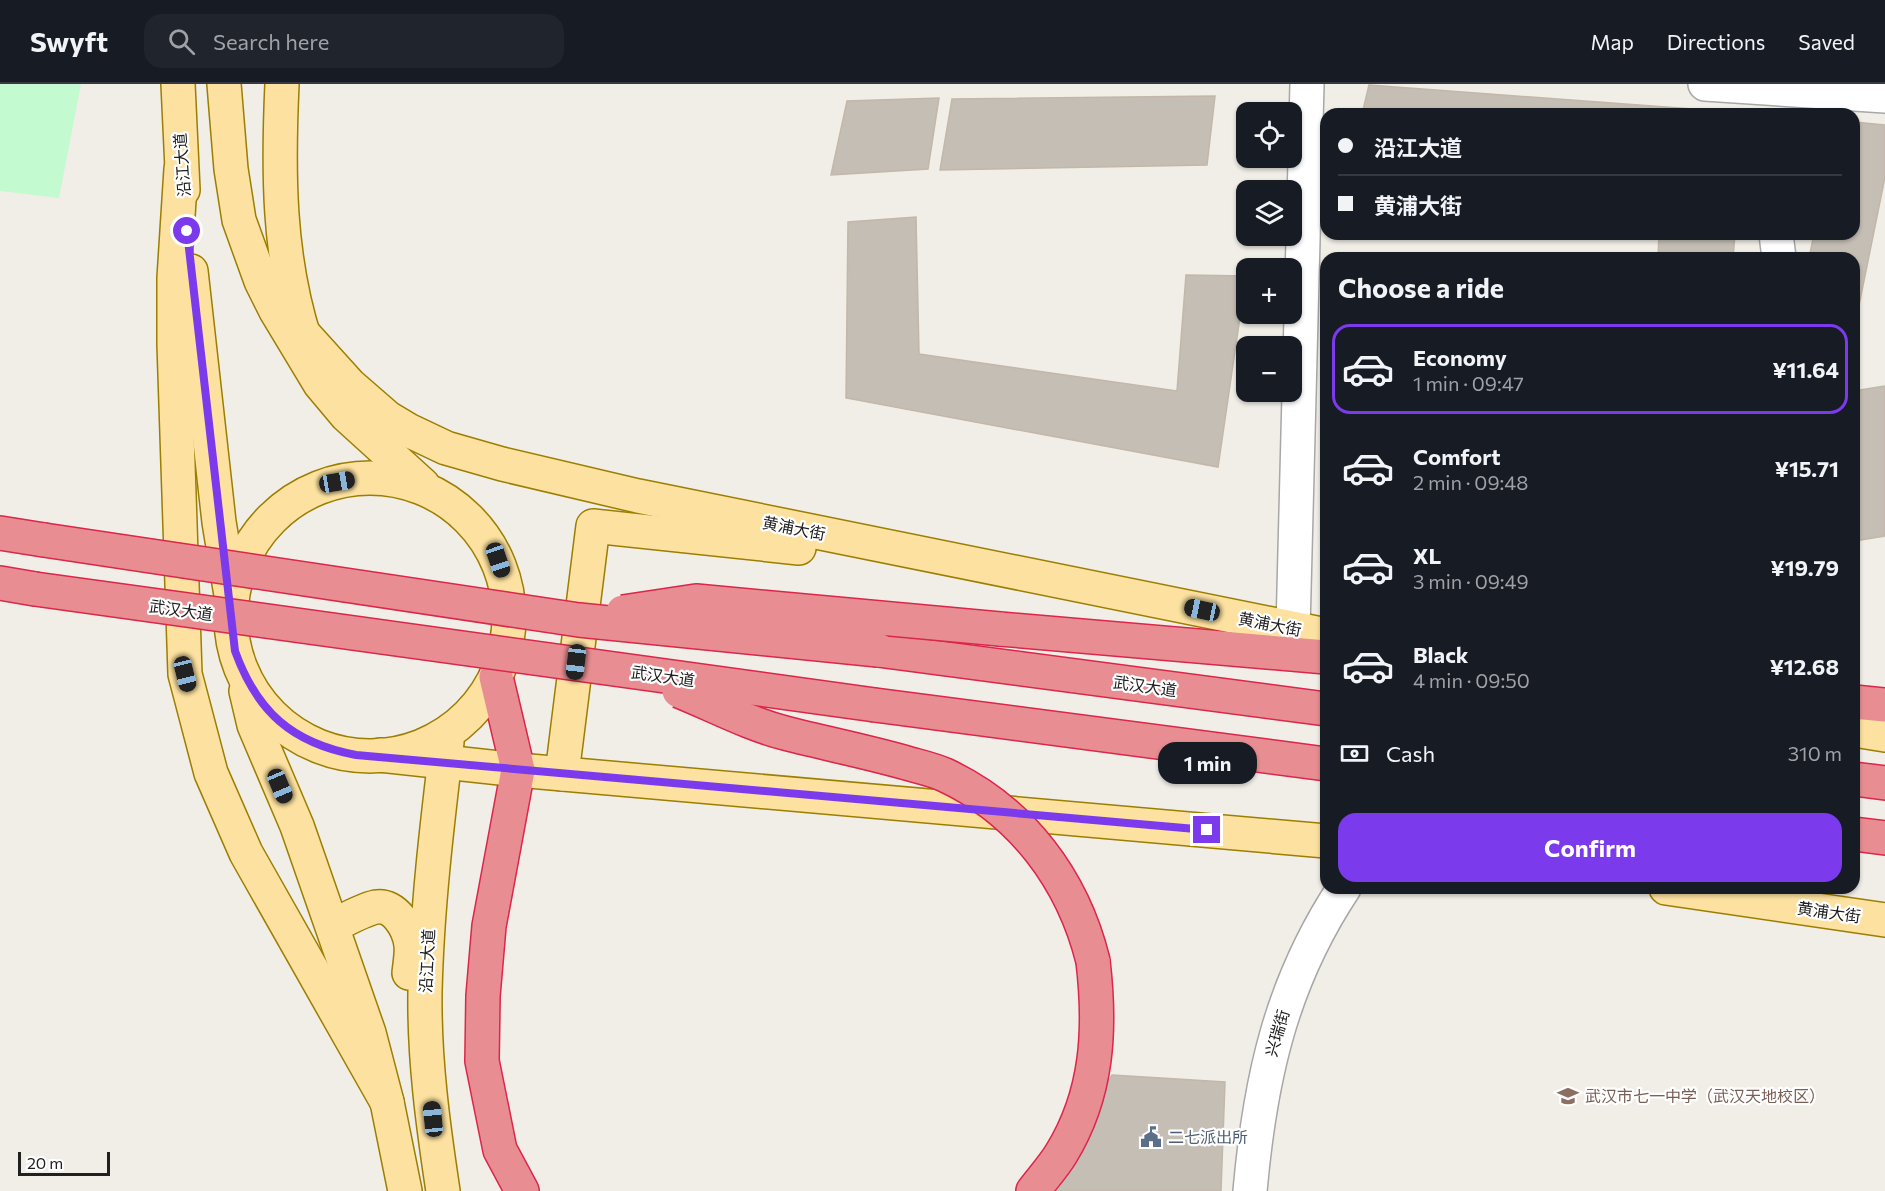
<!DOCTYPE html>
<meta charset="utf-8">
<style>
body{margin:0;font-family:Commissioner,"Noto Sans SC",sans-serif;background:#20242c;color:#f1f3f6;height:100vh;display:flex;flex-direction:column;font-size:22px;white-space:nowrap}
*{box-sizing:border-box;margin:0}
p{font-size:20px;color:#9ea1a6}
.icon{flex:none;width:33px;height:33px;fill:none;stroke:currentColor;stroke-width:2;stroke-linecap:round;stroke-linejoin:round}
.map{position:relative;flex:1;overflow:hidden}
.drawer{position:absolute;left:1320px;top:168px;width:540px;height:642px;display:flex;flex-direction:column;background:#171b24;border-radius:18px;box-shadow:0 2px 4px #0004}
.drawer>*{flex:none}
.hud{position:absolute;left:1320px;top:24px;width:540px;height:132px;border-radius:18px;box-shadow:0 2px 4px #0004;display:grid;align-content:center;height:132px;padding:0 18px;background:#171b24}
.buttons{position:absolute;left:1236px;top:18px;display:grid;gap:12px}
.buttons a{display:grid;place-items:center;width:66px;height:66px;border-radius:12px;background:#171b24;box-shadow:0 2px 4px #0004;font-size:30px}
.scale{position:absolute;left:18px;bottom:15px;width:92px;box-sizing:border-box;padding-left:6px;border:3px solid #202020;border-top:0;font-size:16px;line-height:21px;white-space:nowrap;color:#202020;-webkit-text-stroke:4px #fff;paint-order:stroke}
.end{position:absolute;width:27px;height:27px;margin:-14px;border:8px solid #7c3aed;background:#fff;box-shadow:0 0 0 3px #fff}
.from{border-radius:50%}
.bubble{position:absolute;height:42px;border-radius:18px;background:#171b24;box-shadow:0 2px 4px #0004;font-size:20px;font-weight:700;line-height:42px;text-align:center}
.car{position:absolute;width:18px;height:36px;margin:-18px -9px;border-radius:8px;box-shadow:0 0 4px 2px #0007;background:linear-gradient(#222 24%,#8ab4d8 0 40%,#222 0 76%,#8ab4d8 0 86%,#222 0)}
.hud b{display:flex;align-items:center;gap:21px;height:57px;font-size:22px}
.hud b+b{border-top:2px solid #363941}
.hud i{width:15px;height:15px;background:#f1f3f6}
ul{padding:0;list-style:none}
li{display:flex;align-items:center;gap:18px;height:90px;margin:0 12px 9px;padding:0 6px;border:3px solid transparent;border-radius:18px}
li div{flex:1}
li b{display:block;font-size:22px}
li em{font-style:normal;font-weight:700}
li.active{border-color:#7c3aed}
li>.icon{width:54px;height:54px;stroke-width:1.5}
h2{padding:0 18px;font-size:27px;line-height:72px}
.pay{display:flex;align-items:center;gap:15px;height:66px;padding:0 18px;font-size:22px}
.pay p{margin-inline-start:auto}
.button{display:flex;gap:12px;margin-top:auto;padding:12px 18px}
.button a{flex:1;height:69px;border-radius:18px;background:#7c3aed;color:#fff;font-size:24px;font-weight:700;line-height:69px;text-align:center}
header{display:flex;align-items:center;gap:36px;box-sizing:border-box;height:84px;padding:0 30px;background:#171b24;border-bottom:2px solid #363941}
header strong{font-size:28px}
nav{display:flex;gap:33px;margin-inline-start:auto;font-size:21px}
.search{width:420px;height:54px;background:#20242c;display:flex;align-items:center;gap:15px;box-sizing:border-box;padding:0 21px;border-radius:18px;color:#9ea1a6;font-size:22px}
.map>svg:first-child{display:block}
</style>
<header>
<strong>Swyft</strong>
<div class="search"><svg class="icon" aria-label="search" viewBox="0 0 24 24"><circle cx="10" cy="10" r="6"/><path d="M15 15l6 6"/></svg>Search here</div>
<nav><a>Map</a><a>Directions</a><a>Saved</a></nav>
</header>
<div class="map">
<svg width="1885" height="1107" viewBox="0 0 1885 1107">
<rect width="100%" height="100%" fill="#f0eee6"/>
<!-- park -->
<polygon fill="#c4fad0" points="0,0 81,0 59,114 0,107"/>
<!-- building -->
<g fill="#c5beb5" stroke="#c2b7a8" stroke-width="1.5">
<polygon points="1369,1 1747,29 1362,30"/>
<polygon points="1215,12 1207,81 940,86 952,15"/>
<polygon points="939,14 928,85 831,91 847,17"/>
<polygon points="1854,38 1885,41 1885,93 1854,246 1854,174 1809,174 1814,150 1854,150"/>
<polygon points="916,133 919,270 1177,307 1186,191 1246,192 1218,383 846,314 848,138"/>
<polygon points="1659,150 1735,150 1733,174 1658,174"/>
<polygon points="1885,302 1885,452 1854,457 1854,307"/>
<polygon points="1112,991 1225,998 1221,1107 1051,1107"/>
</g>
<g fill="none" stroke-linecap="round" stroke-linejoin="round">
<defs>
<g id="minor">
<polyline points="1705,0 1885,12"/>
<polyline points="1776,150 1779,174"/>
<polyline points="1293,545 1307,0"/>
<path d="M1250,1107C1260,995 1281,899 1344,804"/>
</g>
<g id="major">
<polyline points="178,0 183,106"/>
<polyline points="224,0 231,85 239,136 261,197 276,227 320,300 346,331 423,401"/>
<path d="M282,0C278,87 278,172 305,256"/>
<polyline points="181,85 174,194 174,260 185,590 211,689 246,769 387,1018"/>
<polyline points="191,187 219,438 231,511"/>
<polyline points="303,249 350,301 388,334 408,346 446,364 502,380 638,412 1326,551"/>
<circle cx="370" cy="533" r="139"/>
<polyline points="246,607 254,641 297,742 369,949 387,1018 405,1107"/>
<polyline points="1854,646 1885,651"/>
<polyline points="380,671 518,686 1326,757"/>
<polyline points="562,690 593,442 799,464"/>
<polyline points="1666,804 1885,836"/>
<path d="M333,842C347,835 362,826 376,823C395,820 409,844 411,861C412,869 410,880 409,889"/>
<path d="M443,1107C433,1041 424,975 425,908C427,824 437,741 447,658"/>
</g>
<g id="highway">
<polyline points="0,449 44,456"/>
<polyline points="0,499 35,505"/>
<polyline points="1000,545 1326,573"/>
<polyline points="878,566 1326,625"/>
<polyline points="496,593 518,686 489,842 483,912 482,977 500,1066 522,1107"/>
<polyline points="1854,618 1885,621"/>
<polyline points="875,621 1326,680"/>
<polyline points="1854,695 1885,699"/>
<polyline points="1854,750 1885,754"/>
<path d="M1033,1107C1042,1095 1053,1083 1061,1070C1098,1010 1101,945 1093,877"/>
</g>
</defs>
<!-- minor casing -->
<use href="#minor" stroke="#a7a7a7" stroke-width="36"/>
<!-- major casing -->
<use href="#major" stroke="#9c7e00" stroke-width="36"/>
<!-- highway casing -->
<use href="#highway" stroke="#dc264b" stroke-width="36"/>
<!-- minor -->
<use href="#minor" stroke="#fff" stroke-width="33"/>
<!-- major -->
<use href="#major" stroke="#fce1a0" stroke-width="33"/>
<!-- highway -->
<use href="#highway" stroke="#e88e92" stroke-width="33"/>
<defs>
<g id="highway-bridge">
<polyline points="44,456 579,536 878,566"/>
<polyline points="35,505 875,621"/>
<polyline points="623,528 696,517 1000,545"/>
<path d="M679,607C714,621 749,640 785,649C827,660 869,668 910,680C921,683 934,686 945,691C1022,727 1073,796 1093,877"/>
</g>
</defs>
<!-- highway-bridge casing -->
<use href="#highway-bridge" stroke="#dc264b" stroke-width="36" stroke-linecap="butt"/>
<!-- highway-bridge -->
<use href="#highway-bridge" stroke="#e88e92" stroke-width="33"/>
</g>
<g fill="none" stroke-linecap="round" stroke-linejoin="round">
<!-- route -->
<path stroke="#7c3aed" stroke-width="8" d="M187,147L235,567C257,628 292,659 356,671L1207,746"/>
</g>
<!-- icons -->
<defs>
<symbol id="school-bare" viewBox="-9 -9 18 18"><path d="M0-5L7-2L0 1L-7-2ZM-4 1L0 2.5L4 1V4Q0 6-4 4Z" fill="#8d6e63" stroke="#fff" stroke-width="2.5" paint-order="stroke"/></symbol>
<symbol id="civic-bare" viewBox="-9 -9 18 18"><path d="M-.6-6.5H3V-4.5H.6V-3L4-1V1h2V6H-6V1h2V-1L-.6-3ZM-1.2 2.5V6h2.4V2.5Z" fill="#5c6f8a" stroke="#fff" stroke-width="2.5" paint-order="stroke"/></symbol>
</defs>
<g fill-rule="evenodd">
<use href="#school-bare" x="1553" y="997" width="30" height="30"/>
<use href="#civic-bare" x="1136" y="1038" width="30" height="30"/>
</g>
<g text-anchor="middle" stroke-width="4.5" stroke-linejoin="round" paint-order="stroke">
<!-- street labels -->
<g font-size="16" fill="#202020" stroke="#fff">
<text transform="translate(182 81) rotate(-94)" y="6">沿江大道</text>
<text transform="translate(794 444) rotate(11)" y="6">黄浦大街</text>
<text transform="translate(181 526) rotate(8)" y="6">武汉大道</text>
<text transform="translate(1270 540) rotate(11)" y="6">黄浦大街</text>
<text transform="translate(663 592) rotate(8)" y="6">武汉大道</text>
<text transform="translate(1145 602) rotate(8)" y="6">武汉大道</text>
<text transform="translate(1829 828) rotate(8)" y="6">黄浦大街</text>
<text transform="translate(427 877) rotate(-87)" y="6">沿江大道</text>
<text transform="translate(1277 949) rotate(-74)" y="6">兴瑞街</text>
</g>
<!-- education labels -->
<g font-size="16" fill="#785e54" stroke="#fff" text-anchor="start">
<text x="1585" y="1018">武汉市七一中学（武汉天地校区）</text>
</g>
<!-- service labels -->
<g font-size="16" fill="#4e5e75" stroke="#fff" text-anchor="start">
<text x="1168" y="1059">二七派出所</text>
</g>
</g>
</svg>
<div class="buttons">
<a><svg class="icon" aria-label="locate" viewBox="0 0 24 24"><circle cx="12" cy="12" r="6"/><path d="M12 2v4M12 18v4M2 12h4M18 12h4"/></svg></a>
<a><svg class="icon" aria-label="layers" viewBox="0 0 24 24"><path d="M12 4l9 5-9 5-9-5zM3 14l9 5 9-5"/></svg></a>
<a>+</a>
<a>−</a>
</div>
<div class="scale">20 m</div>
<i class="end from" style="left:187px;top:147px"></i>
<i class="end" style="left:1207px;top:746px"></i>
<div class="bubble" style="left:1158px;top:658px;width:99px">1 min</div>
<i class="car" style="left:337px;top:398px;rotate:80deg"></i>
<i class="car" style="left:498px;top:476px;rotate:161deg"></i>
<i class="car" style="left:1202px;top:526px;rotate:282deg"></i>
<i class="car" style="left:576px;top:578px;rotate:187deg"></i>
<i class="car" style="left:185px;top:590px;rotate:166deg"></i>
<i class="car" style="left:280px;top:702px;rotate:157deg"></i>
<i class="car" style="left:433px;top:1035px;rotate:354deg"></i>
<div class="hud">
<b><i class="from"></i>沿江大道</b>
<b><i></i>黄浦大街</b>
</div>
<section class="drawer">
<h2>Choose a ride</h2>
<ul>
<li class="active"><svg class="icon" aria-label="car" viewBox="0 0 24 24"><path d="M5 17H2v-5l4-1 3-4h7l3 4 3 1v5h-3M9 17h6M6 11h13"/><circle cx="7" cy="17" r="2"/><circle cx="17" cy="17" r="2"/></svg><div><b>Economy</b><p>1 min · 09:47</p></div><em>¥11.64</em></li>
<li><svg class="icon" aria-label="car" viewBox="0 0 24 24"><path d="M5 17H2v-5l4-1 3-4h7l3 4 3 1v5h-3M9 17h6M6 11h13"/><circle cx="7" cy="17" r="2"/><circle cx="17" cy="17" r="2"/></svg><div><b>Comfort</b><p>2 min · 09:48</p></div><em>¥15.71</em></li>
<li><svg class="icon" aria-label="car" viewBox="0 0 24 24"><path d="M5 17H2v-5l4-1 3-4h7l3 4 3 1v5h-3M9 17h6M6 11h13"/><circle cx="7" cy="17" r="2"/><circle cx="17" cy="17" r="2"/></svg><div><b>XL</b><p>3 min · 09:49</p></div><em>¥19.79</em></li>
<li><svg class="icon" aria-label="car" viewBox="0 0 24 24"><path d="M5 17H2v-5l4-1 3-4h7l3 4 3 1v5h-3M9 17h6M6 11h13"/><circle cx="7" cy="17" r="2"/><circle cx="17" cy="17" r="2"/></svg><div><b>Black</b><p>4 min · 09:50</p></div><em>¥12.68</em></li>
</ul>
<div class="pay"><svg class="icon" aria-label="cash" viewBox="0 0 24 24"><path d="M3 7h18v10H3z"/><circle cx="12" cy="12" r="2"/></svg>Cash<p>310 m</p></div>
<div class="button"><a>Confirm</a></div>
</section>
</div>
